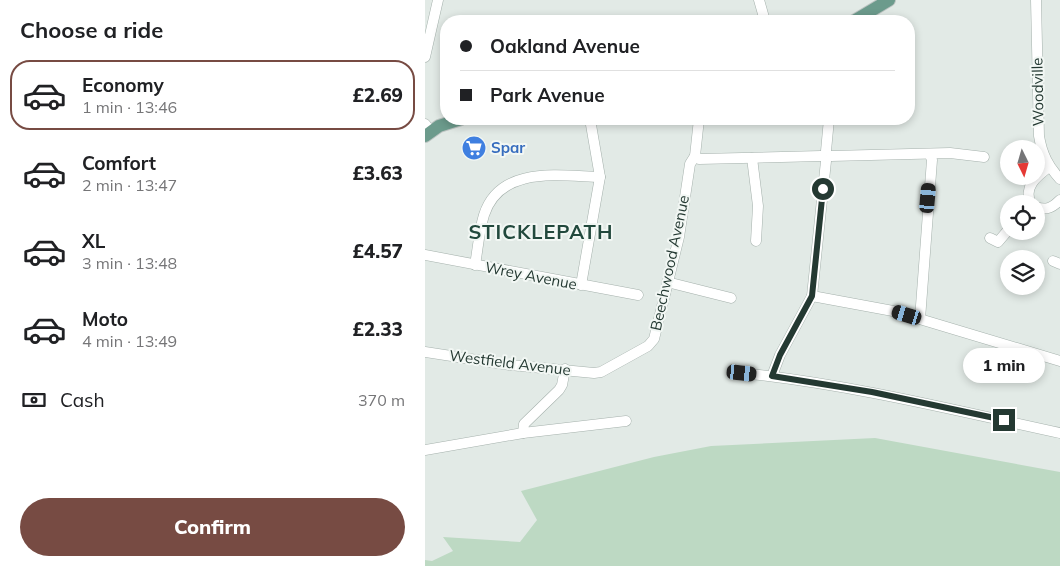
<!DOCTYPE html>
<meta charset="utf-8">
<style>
body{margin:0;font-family:Mulish,sans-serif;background:#f6f6f6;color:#202124;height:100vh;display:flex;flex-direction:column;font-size:19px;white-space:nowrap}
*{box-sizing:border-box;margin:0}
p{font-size:16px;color:#757577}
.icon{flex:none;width:28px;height:28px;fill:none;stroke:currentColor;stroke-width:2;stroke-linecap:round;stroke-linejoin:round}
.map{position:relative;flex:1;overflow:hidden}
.details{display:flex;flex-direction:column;background:#fff;width:425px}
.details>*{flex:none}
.top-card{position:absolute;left:15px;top:15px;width:475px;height:110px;border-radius:20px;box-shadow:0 2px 8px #0003;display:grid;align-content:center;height:110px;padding:0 20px;background:#fff}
.needle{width:32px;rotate:175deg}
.buttons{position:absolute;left:575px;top:140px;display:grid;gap:10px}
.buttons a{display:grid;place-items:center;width:45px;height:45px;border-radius:50%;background:#fff;box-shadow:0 2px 8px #0003;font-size:25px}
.end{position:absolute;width:22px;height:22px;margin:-11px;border:6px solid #243932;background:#fff;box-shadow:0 0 0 2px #fff}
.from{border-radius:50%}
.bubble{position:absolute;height:35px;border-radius:18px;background:#fff;box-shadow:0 2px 8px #0003;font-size:16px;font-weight:800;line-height:35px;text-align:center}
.car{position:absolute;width:15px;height:30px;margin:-15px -8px;border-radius:6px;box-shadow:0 0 4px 1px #0007;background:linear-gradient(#222 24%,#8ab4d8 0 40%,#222 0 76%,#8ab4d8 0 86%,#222 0)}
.top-card b{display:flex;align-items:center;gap:18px;height:48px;font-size:19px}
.top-card b+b{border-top:1px solid #e0e0e0}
.top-card i{width:12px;height:12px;background:#202124}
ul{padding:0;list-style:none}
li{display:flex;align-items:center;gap:15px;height:70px;margin:0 10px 8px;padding:0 10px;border:2px solid transparent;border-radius:20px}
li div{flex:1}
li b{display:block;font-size:19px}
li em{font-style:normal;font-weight:800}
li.on{border-color:#774b43}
li>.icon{width:45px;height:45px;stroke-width:1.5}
h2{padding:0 20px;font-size:22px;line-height:60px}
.pay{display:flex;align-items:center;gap:12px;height:55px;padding:0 20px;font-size:19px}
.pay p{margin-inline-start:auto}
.primary-button{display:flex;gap:10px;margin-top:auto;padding:10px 20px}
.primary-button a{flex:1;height:58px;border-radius:30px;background:#774b43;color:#fff;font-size:20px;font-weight:800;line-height:58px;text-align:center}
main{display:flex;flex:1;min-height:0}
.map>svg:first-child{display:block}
</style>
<main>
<section class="details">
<h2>Choose a ride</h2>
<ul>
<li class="on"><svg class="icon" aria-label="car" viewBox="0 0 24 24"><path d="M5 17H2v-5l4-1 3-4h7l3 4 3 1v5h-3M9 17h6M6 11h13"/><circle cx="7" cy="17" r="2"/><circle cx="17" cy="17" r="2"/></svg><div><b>Economy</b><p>1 min · 13:46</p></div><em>£2.69</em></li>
<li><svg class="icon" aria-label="car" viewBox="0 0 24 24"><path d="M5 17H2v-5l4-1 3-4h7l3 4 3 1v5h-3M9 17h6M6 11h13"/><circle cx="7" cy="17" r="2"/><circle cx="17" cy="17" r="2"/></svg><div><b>Comfort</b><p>2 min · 13:47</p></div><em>£3.63</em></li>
<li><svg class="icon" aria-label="car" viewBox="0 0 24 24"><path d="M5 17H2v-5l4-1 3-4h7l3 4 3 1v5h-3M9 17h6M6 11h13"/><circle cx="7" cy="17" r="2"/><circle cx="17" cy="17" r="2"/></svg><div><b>XL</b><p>3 min · 13:48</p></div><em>£4.57</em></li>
<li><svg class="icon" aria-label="car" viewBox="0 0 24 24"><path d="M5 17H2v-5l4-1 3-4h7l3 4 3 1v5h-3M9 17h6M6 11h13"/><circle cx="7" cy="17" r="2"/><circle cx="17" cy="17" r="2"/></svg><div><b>Moto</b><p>4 min · 13:49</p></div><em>£2.33</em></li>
</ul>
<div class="pay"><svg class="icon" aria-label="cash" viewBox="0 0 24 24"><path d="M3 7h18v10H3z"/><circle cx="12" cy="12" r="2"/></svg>Cash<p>370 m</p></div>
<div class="primary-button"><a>Confirm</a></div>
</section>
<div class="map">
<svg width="635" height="566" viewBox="0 0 635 566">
<rect width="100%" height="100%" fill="#e2eae6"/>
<!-- green -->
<polygon fill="#bdd9c3" points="450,438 635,472 635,566 0,566 0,560 7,561 28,551 18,537 95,542 112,520 96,491 229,457 286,446"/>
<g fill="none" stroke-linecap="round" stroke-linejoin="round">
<defs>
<g id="minor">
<polyline points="334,0 340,21"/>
<path d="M611,0L614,136C617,154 623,166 635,179"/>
<polyline points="0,57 13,0"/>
<polyline points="0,124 5,130"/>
<polyline points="401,151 404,119"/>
<polyline points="270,156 274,159 396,156"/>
<polyline points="406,156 525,153 559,157"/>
<polyline points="327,158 333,206 331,241"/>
<path d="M606,204C598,187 611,177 624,167"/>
<path d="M611,207C622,211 628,207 635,200"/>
<polyline points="565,238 573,242 584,229"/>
<polyline points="0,255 213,295"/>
<polyline points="628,261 635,264"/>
<path d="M50,265C53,248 54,231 59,215C75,165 135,176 175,177"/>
<polyline points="242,282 306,298"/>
<polyline points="156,285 175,177 165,119"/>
<polyline points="387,296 468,311 635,361"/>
<polyline points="495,319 507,160 505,155"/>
<polyline points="0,352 85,365 169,373 176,372 223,346 229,339 254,237 265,164 270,156 274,119"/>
<path d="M317,373C424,384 529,410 635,433"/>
<polyline points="347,376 355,355 387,296 401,161"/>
<polyline points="98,433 201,421"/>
<polyline points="0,450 98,433 99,424 134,390 137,385 140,369"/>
</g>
<g id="major">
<polyline points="429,21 464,0"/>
<polyline points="0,136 14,126 36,119"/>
</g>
</defs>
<!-- minor casing -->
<use href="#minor" stroke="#a5b1ac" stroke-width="11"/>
<!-- major casing -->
<use href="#major" stroke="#bdc4c2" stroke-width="14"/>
<!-- minor -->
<use href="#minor" stroke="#fff" stroke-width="10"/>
<!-- major -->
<use href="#major" stroke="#6c9b8c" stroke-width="12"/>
</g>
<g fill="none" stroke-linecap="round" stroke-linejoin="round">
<!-- route -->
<polyline stroke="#243932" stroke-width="6" points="398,189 387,296 355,355 347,376 447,392 579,420"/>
</g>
<!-- icons -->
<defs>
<symbol id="supermarket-disc" viewBox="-11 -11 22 22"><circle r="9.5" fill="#3f7fe0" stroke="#f2f7f4"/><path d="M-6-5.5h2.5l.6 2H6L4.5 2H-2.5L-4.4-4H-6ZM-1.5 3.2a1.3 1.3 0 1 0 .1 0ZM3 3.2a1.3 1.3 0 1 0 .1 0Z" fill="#fff"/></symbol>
</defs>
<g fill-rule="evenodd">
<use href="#supermarket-disc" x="35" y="134" width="28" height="28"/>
</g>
<g text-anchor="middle" stroke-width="4" stroke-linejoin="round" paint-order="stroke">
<!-- street labels -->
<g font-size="15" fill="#243932" stroke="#f2f7f4">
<text transform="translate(613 92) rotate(-91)" y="5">Woodville</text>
<text transform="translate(245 263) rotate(-78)" y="5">Beechwood Avenue</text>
<text transform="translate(106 276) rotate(11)" y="5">Wrey Avenue</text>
<text transform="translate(85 363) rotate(7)" y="5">Westfield Avenue</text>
</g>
<!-- shop labels -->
<g font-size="15" font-weight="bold" fill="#366cbe" stroke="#f2f7f4" text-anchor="start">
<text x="66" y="153">Spar</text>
</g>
<!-- district labels -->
<g font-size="20" font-weight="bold" letter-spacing="1" fill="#22493d" stroke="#f2f7f4">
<text x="116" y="239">STICKLEPATH</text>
</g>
</g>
</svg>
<div class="buttons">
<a><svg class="needle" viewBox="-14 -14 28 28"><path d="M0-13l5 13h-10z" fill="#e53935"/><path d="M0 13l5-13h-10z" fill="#757577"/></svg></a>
<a><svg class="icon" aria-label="locate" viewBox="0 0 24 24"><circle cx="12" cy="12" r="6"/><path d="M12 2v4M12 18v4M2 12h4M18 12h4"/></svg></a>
<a><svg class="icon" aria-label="layers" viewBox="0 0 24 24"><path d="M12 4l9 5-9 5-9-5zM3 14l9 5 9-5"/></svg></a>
</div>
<i class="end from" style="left:398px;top:189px"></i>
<i class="end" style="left:579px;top:420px"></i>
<div class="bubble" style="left:538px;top:348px;width:82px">1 min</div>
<i class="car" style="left:503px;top:198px;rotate:5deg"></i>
<i class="car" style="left:482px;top:315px;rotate:287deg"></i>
<i class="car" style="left:317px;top:373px;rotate:96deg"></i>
<div class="top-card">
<b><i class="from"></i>Oakland Avenue</b>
<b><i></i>Park Avenue</b>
</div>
</div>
</main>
